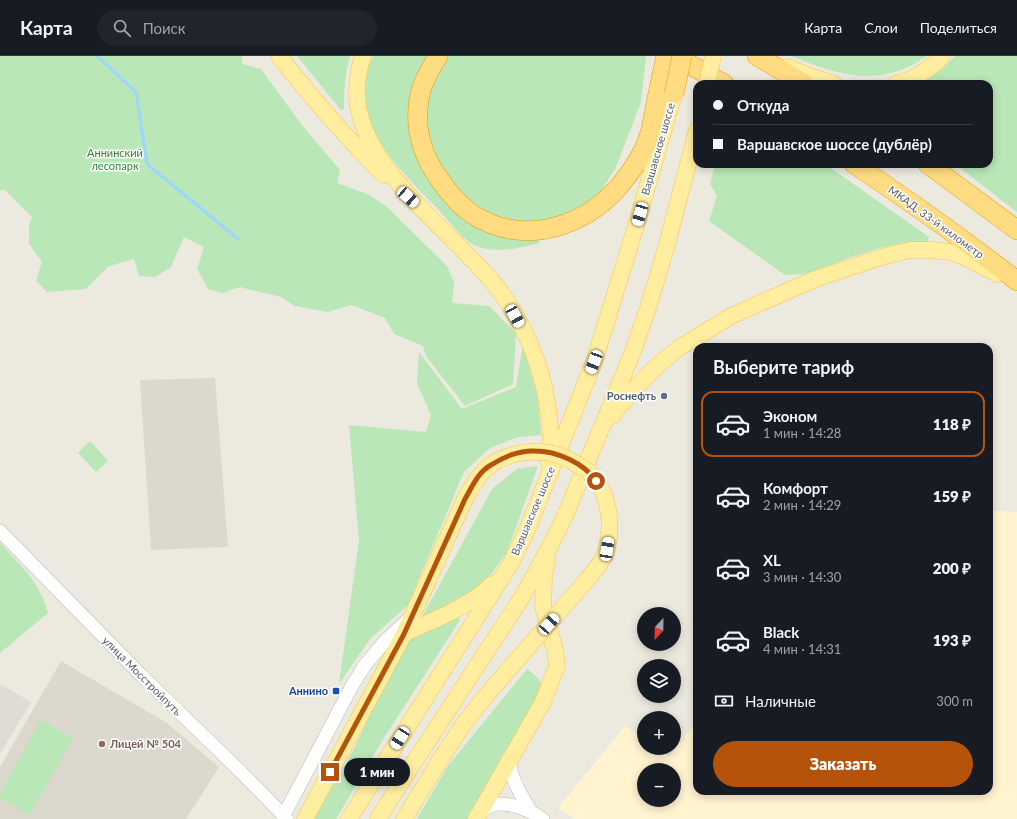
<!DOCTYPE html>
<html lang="ru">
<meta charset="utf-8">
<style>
body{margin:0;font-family:Lato,sans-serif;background:#20242c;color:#f1f3f6;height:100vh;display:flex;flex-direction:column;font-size:15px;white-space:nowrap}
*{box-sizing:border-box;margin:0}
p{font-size:13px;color:#9ea1a6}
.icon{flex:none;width:22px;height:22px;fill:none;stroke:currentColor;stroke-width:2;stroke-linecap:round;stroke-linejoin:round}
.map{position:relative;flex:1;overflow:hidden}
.side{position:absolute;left:693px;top:287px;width:300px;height:452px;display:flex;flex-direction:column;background:#171b24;border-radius:12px;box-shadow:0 2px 10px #0003}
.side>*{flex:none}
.hud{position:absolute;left:693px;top:24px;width:300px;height:88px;border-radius:12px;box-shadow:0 2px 10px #0003;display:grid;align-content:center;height:88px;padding:0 20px;background:#171b24}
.needle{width:26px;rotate:202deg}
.controls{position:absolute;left:637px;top:551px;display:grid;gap:8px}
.controls a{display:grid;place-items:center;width:44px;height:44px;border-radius:50%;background:#171b24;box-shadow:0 2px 10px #0003;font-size:20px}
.end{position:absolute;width:18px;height:18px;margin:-9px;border:5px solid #b45309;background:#fff;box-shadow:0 0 0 2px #fff}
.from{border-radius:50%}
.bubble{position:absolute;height:28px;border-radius:14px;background:#171b24;box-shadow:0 2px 10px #0003;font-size:13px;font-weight:800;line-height:28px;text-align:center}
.car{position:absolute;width:12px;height:24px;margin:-12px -6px;border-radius:5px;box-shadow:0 0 3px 1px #0007;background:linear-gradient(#fff 24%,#345 0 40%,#fff 0 76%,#345 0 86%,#fff 0)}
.hud b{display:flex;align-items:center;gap:14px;height:38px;font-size:15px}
.hud b+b{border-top:1px solid #363941}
.hud i{width:10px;height:10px;background:#f1f3f6}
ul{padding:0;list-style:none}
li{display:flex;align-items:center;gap:12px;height:66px;margin:0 8px 6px;padding:0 12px;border:2px solid transparent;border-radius:12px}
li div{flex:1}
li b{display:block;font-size:15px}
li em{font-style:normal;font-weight:800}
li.selected{border-color:#b45309}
li>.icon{width:36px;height:36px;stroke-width:1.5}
h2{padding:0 20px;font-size:18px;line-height:48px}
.pay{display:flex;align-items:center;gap:10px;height:44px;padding:0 20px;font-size:15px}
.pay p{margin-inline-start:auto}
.action{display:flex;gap:8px;margin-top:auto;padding:8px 20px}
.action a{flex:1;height:46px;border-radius:24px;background:#b45309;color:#fff;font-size:16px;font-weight:800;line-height:46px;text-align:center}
header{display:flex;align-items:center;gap:24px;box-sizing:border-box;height:56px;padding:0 20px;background:#171b24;border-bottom:1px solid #363941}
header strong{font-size:19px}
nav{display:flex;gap:22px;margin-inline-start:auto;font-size:14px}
.search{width:280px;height:36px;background:#20242c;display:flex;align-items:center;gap:10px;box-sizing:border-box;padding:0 14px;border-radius:22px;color:#9ea1a6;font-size:15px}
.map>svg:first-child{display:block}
</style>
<header>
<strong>Карта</strong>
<div class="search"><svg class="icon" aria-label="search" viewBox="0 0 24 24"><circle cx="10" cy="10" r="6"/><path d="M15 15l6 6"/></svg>Поиск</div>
<nav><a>Карта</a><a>Слои</a><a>Поделиться</a></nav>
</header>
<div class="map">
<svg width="1017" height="763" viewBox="0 0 1017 763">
<rect width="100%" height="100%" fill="#ece9de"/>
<!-- commercial -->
<path fill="#fff3d0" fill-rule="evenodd" d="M989,454L1017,456V763H575L558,752L625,670L644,683V692H656L669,701L697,665V735H989ZM644,714H674V744H644Z"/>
<!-- industrial -->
<polygon fill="#dfdcd6" points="0,628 31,646 0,698"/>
<!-- education -->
<g fill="#dcd8cd">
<polygon points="215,322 228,491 151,494 140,324"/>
<polygon points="61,605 167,667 219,711 186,763 0,763 0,711"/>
</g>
<!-- green -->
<g fill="#b9e7b7">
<polygon points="0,0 242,0 242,8 261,13 301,68 340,114 337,127 369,139 385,149 447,210 454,226 452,247 489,250 516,277 513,328 465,350 426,300 423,290 394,278 385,262 351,249 328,256 295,250 281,241 240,231 222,237 208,233 197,213 204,191 184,181 171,211 155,221 139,220 134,203 109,210 86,233 47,236 36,225 42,206 29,188 29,169 32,161 5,134 0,134"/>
<path d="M297,0H350C345,18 344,34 344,53L341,54Z"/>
<path d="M373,0H427L417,17L410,43L409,68L413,93L424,117L445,146L539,183L540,187C519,192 493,199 472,188C464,184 445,161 438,153C408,123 364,81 364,35C364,23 368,11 373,0Z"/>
<polygon points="449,0 646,0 641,46 616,111 600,137 584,151 562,162 538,167 517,166 493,160 472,148 438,109 430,89 426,68 426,45 434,23"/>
<path d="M791,0H926C883,33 836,19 791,0Z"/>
<polygon points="955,0 1017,0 1017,156 955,108 989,108 989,28 921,28 941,14"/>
<polygon points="715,108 825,108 929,181 928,186 905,187 883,191 851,201 808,218 785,219 709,165 717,140 710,128"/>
<polygon points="523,288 538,342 541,379 518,381 490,392 464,416 408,549 370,583 339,628 359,484 349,369 426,376 431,359 417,327 419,296 462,353 516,331"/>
<polygon points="90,385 108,405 96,416 78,397"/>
<polygon points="538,410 507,496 484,528 421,563 492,433 517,413"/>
<path d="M0,487C22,511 39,525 48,557L0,597Z"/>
<polygon points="456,558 460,564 382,685 336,763 314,763 355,691 405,582"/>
<polygon points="527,613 537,621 544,632 470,763 417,763 447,711"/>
<polygon points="41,664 73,682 30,759 0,742 0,737"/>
</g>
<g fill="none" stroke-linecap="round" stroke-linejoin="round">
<!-- stream -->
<polyline stroke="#9bd7ff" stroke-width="3" points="97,0 136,36 147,108 238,183"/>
<defs>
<g id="minor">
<polyline points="0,475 141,619 241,716 287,763"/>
<path d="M510,704C510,723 521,738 530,754"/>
<path d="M480,755C486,753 492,748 498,748C514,747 530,755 543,763"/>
<polyline points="284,759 352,630 365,609 387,583 409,563"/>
</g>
<g id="major">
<path d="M279,0C312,42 346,82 384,119"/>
<path d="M363,0C359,12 357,23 357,36C356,107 449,174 491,224C521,260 542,307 548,353C550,371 553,390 549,408"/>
<polyline points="788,11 807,19 834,28"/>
<path d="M896,28C913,24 930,13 942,0"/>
<polyline points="612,360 633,334 658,309 679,292 731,260 815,223 888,199 911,194 932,194 950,196 964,201 997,218"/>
<path d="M404,578C432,564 470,551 492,528"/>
<polyline points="305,763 404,578 449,478"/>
<polyline points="349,763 511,507 527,474 594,306 635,173 674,38"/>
<polyline points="378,763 398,731 524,538 549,492 564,462 634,293 648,252 666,192 697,74"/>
<polyline points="404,763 440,704"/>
<polyline points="476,763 543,646 557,610 555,594 543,551 544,521 547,504"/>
</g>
<g id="highway">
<path d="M438,0C430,14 421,28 419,44C414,73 423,101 440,124C452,142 469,159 489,167C534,186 584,168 616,134C629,119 643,99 649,80C652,72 653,62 655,53C658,36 662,18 666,0"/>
<polyline points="675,0 724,28"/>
<polyline points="757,0 804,28"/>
<path d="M854,108C910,145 964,184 1017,225"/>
<polyline points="928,108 1017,174"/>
</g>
</defs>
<!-- minor casing -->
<use href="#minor" stroke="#b6babf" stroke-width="14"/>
<!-- major casing -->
<use href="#major" stroke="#fdc446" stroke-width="17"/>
<!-- highway casing -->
<use href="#highway" stroke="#ea9900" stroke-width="20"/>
<!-- minor -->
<use href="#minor" stroke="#fff" stroke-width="13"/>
<!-- major -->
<use href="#major" stroke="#ffeda0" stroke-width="16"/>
<!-- highway -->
<use href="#highway" stroke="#ffdb82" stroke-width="19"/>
<defs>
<g id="major-bridge">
<polyline points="707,28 713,0"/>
<path d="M440,704L465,666L489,636L586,525C594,515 604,505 607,492C613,467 609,437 591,418C589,415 585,413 581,411C563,398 543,393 521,397C511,399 497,403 488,411C469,428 460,455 449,478"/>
</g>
<polyline id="highway-bridge" points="674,38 682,0"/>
</defs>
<!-- major-bridge casing -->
<use href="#major-bridge" stroke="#fdc446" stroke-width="17" stroke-linecap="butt"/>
<!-- highway-bridge casing -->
<use href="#highway-bridge" stroke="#ea9900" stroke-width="20" stroke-linecap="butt"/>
<!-- major-bridge -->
<use href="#major-bridge" stroke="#ffeda0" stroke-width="16"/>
<!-- highway-bridge -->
<use href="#highway-bridge" stroke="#ffdb82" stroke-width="19"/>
</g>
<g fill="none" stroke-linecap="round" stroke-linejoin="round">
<!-- route -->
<path stroke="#b45309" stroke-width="5" d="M330,716L404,578L465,443C472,431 478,416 491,409C503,401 520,394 535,395C557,395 584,407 596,425"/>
</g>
<!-- markers -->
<circle fill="#5c6f8a" stroke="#fff" stroke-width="1.5" cx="664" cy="340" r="4"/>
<rect fill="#1a4fb4" stroke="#fff" stroke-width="1.5" x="332" y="631" width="8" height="8" rx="2"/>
<circle fill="#8d6e63" stroke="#fff" stroke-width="1.5" cx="102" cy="688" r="4"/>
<g text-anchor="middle" stroke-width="3" stroke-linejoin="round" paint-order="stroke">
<!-- street labels -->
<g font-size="11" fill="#575c61" stroke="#fff">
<text transform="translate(658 93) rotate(-74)" y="4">Варшавское шоссе</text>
<text transform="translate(936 166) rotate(36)" y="4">МКАД, 33-й километр</text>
<text transform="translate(533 455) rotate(-67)" y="4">Варшавское шоссе</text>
<text transform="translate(142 620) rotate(45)" y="4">улица Мосстройпуть</text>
</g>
<!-- park labels -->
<g font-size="11" fill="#2d842e" stroke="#fff">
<text x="115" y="101">Аннинский<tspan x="115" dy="13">лесопарк</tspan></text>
</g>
<!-- service labels -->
<g font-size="11" font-weight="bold" fill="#4e5e75" stroke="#fff" text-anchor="end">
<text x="656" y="344">Роснефть</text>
</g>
<!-- transit labels -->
<g font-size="11" font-weight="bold" fill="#164399" stroke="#fff" text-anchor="end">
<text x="328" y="639">Аннино</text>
</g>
<!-- education labels -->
<g font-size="11" font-weight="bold" fill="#785e54" stroke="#fff" text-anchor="start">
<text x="110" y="692">Лицей № 504</text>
</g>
</g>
</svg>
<div class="controls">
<a><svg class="needle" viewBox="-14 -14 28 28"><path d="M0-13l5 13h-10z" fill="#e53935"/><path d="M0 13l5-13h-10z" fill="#9ea1a6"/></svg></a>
<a><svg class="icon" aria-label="layers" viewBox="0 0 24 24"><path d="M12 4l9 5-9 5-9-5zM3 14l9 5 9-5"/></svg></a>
<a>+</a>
<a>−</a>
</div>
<i class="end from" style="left:596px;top:425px"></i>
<i class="end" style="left:330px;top:716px"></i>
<div class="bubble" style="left:344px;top:702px;width:66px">1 мин</div>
<i class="car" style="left:408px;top:141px;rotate:132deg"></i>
<i class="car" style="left:640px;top:158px;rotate:196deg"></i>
<i class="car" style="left:515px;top:260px;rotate:151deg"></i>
<i class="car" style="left:594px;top:306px;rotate:201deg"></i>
<i class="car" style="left:607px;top:493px;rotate:9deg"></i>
<i class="car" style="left:549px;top:568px;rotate:42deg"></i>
<i class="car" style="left:400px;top:682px;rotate:213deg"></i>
<div class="hud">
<b><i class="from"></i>Откуда</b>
<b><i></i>Варшавское шоссе (дублёр)</b>
</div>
<section class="side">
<h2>Выберите тариф</h2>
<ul>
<li class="selected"><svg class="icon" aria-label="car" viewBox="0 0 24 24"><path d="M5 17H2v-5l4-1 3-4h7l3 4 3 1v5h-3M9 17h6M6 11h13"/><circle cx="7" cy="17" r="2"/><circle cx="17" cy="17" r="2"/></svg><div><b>Эконом</b><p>1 мин · 14:28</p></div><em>118 ₽</em></li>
<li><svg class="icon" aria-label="car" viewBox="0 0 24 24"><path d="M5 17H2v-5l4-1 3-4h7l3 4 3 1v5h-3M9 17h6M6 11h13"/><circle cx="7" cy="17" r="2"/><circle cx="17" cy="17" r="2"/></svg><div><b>Комфорт</b><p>2 мин · 14:29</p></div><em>159 ₽</em></li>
<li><svg class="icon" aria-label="car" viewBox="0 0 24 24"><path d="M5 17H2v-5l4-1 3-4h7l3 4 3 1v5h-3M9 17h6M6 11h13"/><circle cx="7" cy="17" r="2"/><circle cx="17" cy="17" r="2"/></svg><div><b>XL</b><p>3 мин · 14:30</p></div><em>200 ₽</em></li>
<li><svg class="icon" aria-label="car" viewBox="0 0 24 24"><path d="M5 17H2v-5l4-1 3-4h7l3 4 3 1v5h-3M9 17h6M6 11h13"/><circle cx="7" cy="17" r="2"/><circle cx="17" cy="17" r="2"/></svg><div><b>Black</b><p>4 мин · 14:31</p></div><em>193 ₽</em></li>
</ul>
<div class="pay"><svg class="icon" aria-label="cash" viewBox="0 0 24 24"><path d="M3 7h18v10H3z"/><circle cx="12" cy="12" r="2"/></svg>Наличные<p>300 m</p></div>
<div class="action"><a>Заказать</a></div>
</section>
</div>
